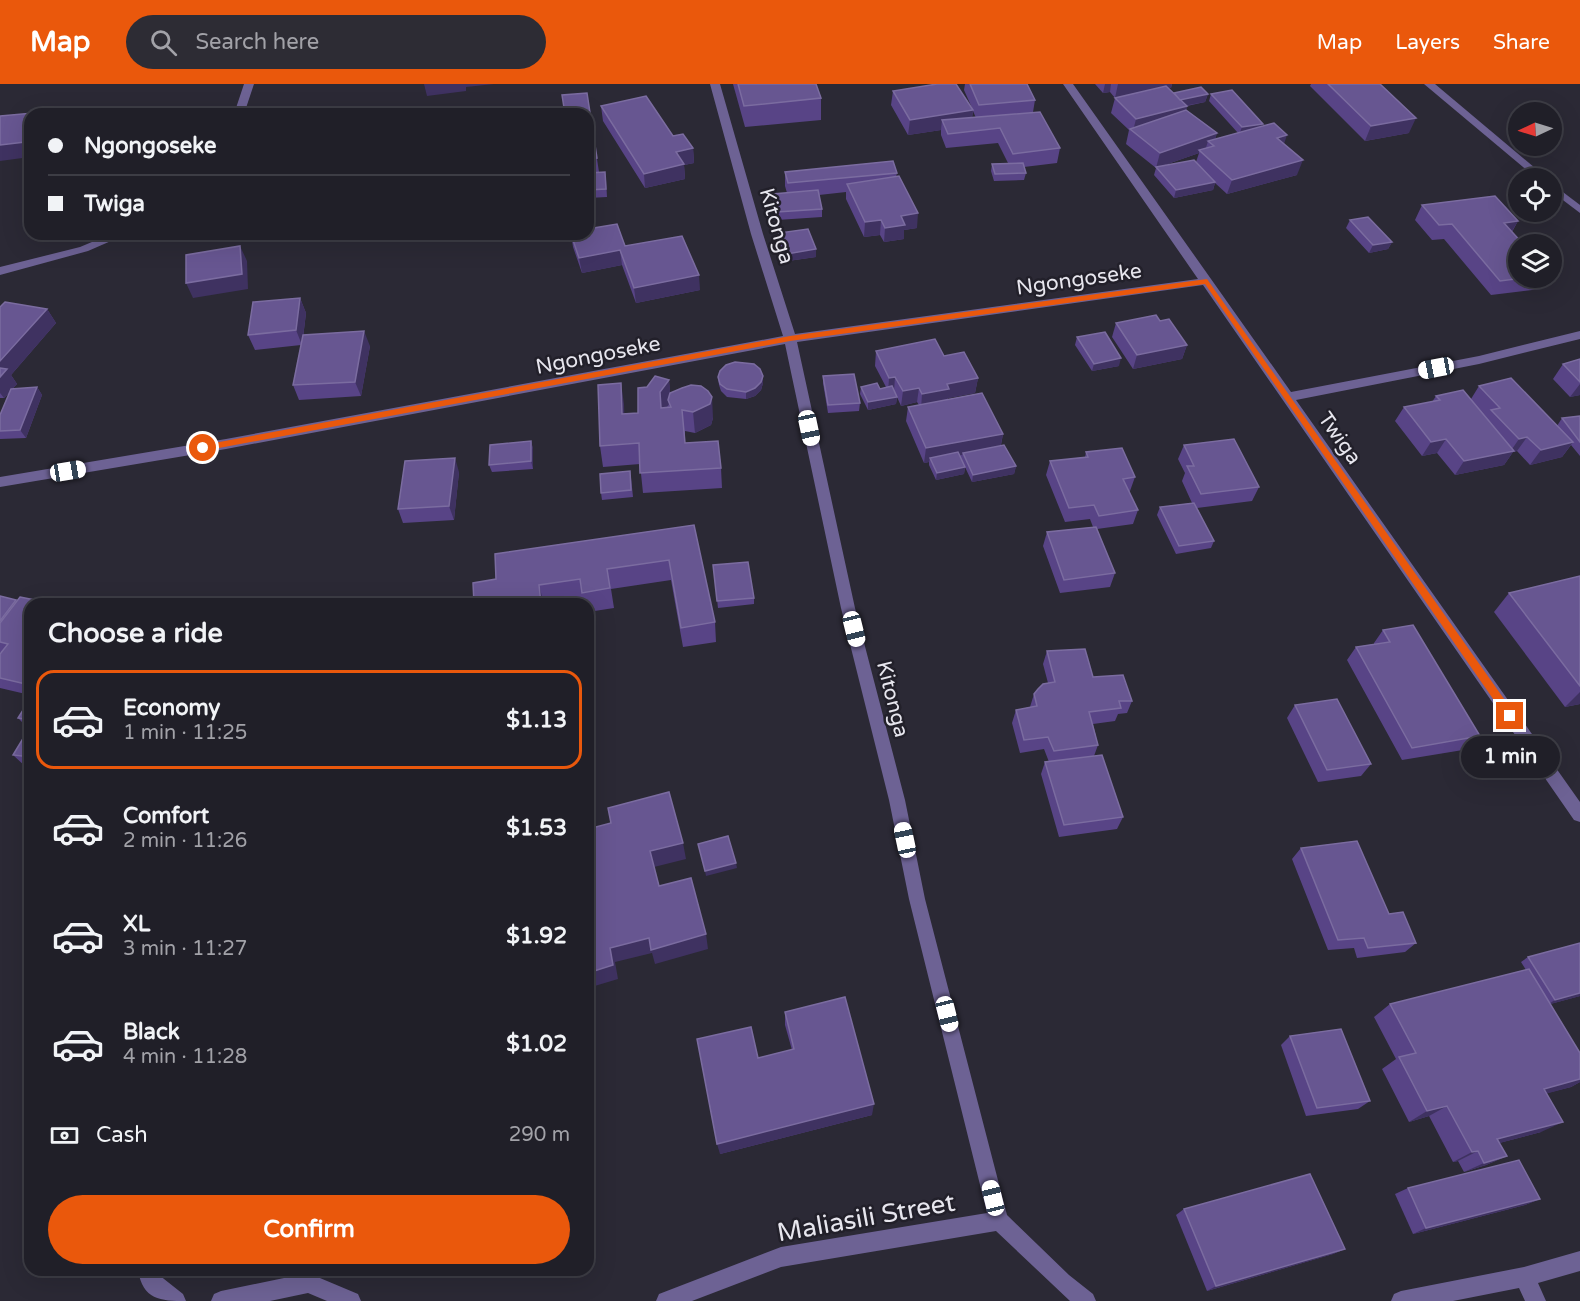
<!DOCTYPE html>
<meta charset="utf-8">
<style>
body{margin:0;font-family:"Varela Round",sans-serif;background:#2d2c34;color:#f1f3f6;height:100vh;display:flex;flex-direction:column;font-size:22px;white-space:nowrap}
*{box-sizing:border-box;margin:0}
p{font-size:20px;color:#a2a2a8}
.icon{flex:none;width:33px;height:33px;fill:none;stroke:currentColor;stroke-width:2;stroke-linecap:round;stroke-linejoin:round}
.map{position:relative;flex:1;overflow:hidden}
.panel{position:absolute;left:24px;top:514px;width:570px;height:678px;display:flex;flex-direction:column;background:#201f28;border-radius:18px;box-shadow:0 6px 24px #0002,0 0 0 2px #3d3d45}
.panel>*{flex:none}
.hud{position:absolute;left:24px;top:24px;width:570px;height:132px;border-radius:18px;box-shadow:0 6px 24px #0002,0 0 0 2px #3d3d45;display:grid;align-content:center;height:132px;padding:0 24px;background:#201f28}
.needle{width:39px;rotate:266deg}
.controls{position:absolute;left:1508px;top:18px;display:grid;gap:12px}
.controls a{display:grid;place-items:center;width:54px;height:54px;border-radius:50%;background:#201f28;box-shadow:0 6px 24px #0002,0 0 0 2px #3d3d45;font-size:30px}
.end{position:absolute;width:27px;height:27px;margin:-14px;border:8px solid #ea580c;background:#fff;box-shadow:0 0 0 3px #fff}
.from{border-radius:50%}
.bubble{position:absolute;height:42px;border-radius:21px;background:#201f28;box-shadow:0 6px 24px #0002,0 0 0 2px #3d3d45;font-size:20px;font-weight:700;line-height:42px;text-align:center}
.car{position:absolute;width:18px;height:36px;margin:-18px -9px;border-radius:8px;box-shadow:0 0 4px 2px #0007;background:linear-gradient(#fff 24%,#345 0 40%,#fff 0 76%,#345 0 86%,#fff 0)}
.hud b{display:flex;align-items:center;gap:21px;height:57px;font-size:22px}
.hud b+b{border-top:2px solid #3d3d45}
.hud i{width:15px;height:15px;background:#f1f3f6}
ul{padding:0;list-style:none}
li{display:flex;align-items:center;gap:18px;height:99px;margin:0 12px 9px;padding:0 12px;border:3px solid transparent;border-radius:18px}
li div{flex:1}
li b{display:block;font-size:22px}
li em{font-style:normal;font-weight:700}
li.active{border-color:#ea580c}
li>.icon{width:54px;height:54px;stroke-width:1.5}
h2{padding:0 24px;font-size:27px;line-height:72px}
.pay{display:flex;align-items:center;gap:15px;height:66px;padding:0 24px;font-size:22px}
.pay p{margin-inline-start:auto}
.primary-button{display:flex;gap:12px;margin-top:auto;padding:12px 24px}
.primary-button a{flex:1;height:69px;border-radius:36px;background:#ea580c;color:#fff;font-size:24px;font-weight:700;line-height:69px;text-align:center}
header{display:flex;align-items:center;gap:36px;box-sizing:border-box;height:84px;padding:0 30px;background:#ea580c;color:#fff}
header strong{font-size:28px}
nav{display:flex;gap:33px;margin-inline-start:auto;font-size:21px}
.search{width:420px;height:54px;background:#2d2c34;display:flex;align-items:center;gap:15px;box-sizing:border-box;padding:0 21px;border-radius:33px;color:#a2a2a8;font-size:22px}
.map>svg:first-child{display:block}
</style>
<header>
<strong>Map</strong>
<div class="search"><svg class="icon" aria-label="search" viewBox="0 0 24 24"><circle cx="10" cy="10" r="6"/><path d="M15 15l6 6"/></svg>Search here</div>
<nav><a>Map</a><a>Layers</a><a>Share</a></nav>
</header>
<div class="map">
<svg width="1580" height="1217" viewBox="0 0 1580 1217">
<rect width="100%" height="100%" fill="#2b2935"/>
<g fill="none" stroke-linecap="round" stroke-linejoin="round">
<!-- minor -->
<g fill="#6d6294" fill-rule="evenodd">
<polygon points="244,0 254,0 244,30 234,30"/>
<polygon points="710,0 720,0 763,150 795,250 1198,195 1063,0 1073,0 1291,308 1479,272 1580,247 1580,255 1479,280 1296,316 1580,718 1580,738 1574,736 1203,201 797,258 855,524 905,716 925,815 1007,1131 1069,1191 1093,1210 1096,1217 1070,1217 996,1147 781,1183 692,1217 656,1217 659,1210 781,1163 987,1129 909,815 889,716 841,524 785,260 226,365 0,403 0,393 226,355 783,252 751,150"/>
<polygon points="1424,0 1435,0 1547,94 1536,94"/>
<polygon points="1551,99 1580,121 1580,129 1551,107"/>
<polygon points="111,150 127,150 88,167 0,191 0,183 80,163"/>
<polygon points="1580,1167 1580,1187 1538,1199 1546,1217 1525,1217 1519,1204 1453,1217 1391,1217 1394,1210 1401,1207 1524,1183"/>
<path d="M138,1186H158L159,1191L183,1210L186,1217C160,1217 143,1216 138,1186Z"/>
<polygon points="308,1189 358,1210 361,1217 327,1217 308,1209 270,1217 211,1217 214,1210 221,1207"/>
</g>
</g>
<!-- wall -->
<g fill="#584486" fill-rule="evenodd">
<polygon points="733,0 816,0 821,14 821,36 745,43"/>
<path d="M965,0H1027L1035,16L1033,28L1060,64L1057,79L1024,83L1026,89L1024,96L994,97L991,87L992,80L1008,79L998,59L946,64L941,51V46L908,51L891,21L893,7L972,24L964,6ZM973,27L976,34H972Z"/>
<path d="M1095,0H1172L1171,4H1168L1173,9L1208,10L1205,18L1187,22L1186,26L1217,49L1215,55L1238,49L1209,17L1211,10L1262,43L1284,60L1297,91L1227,110L1215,99L1213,106L1174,114L1154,91L1156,84L1126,60L1129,46L1111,29L1115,14L1110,8L1103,9ZM1199,69L1196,78L1159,83Z"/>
<polygon points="1311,0 1380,0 1409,49 1365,57 1310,2"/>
<polygon points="587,9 599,88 606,95 607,113 588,114 588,30"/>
<polygon points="601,22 673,52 693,64 694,79 684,81 685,95 645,104 603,37"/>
<polygon points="785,88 897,89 896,93 917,144 904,146 904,155 884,158 880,151 864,153 846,115 846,108 819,111 822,125 822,133 777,136 773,117 773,110 787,109 785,102"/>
<polygon points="1422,121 1518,137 1512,148 1518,194 1547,194 1540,205 1491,211 1444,155 1432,156 1415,136"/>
<polygon points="1350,136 1392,158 1388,165 1369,169 1346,144"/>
<polygon points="779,149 816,173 788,177 779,157"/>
<polygon points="571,150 625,162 700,206 636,219 622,181 582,189 573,163"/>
<polygon points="300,214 306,229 303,254 370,262 361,312 299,316 293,301 301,261 255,266 248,251"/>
<polygon points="0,223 47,225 56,239 11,291 17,300 12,305 37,303 42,311 26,354 0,355 0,331 9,309 4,314 0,314"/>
<polygon points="1160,237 1187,261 1182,275 1133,285 1112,253 1116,239"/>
<polygon points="1077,253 1119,282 1092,287 1075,261"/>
<polygon points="876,267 944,272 978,294 975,309 948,314 948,316 1003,350 1001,361 1016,382 1014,390 972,398 965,383 964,390 936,396 929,381 929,378 924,379 906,337 908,323 919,321 917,318 901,322 897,313 896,320 868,326 860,310 861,303 880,305 886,303 875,282"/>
<polygon points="1580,275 1580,311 1570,313 1553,295 1563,280"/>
<polygon points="763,292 763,299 761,306 755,312 746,315 727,313 721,307 719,301 718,293"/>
<polygon points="823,292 860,319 859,327 828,329 823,299"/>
<polygon points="669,296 670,309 713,334 711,341 695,349 685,347 685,359 721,384 722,404 643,409 640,380 603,383 600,362 624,320 624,330 638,329 647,303"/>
<polygon points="1479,302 1557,342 1562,334 1580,332 1580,372 1571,361 1562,373 1530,381 1517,367 1513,368 1504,381 1455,391 1437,369 1422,372 1395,337 1404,323 1432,318 1436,312 1471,315"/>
<polygon points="531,357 533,365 533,385 492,388 489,381"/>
<polygon points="1184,361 1259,403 1252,417 1197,424 1214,457 1211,464 1176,470 1157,431 1160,423 1192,419 1182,397 1185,389 1178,375"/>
<polygon points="1086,368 1135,393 1130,407 1129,408 1138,426 1133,440 1097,445 1115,489 1110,503 1060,509 1043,462 1047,448 1093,443 1090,435 1065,438 1046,391 1050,377 1085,373"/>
<polygon points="459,388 454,436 403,439 398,425"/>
<polygon points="631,394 633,413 602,416 601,409"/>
<polygon points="694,441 715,538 716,558 683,563 671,496 611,505 614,524 588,528 588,520 584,520 583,515 544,520 496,495"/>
<polygon points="713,481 754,514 754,520 718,524"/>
<polygon points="1580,492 1580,620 1565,623 1494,528 1509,509"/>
<polygon points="0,512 16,516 30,520 30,611 0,604 0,570 1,569 0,568"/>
<polygon points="1383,546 1480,652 1469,665 1402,676 1347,576 1356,563 1374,560 1374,559"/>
<polygon points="1047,567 1132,617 1127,629 1118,630 1115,637 1093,640 1098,661 1094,672 1123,733 1117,745 1059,753 1041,690 1045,678 1049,678 1044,665 1020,669 1012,639 1016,626 1030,623 1034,610 1048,599 1043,580"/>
<polygon points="30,615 30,683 26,683 13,671 29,645 18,634"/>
<polygon points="1295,621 1371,680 1361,692 1318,698 1287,634"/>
<polygon points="1301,764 1389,830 1416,859 1405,868 1357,874 1354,864 1328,866 1292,775"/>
<polygon points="1580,859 1580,912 1550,920 1580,969 1580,998 1571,1003 1547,1009 1541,1048 1499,1059 1507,1072 1486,1081 1464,1088 1458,1077 1453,1078 1429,1032 1409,1038 1382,985 1396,975 1374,933 1390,920 1526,886 1521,878 1528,873"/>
<polygon points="785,928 872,1031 720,1070 758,974 792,966 785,941"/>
<polygon points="1290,952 1370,1017 1358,1025 1306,1032 1281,961"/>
<polygon points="1408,1104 1540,1115 1525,1121 1413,1150 1395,1110"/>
<polygon points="1184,1125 1345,1165 1333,1170 1207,1207 1176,1131"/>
</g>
<!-- shaded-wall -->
<g fill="#3f3261">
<polygon points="424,0 494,0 466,3 466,7 427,12"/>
<polygon points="1105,0 1111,0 1110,8 1103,9"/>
<polygon points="1118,0 1172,0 1171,4 1115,14"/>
<polygon points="1208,10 1205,18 1178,23 1180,16"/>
<polygon points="1187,22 1183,37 1133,47 1136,35"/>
<polygon points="973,26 971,41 942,36 941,46 908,51 910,36"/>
<polygon points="1416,34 1409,49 1365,57 1371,42"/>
<polygon points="30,40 30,73 0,77 0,61"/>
<polygon points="1263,40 1260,47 1239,51 1242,43"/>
<polygon points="1217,49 1213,62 1208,57 1205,67 1199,66 1199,69 1156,84 1160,69"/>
<polygon points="1287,51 1282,66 1277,54"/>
<polygon points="693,64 694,79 684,81 685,95 645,104 644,90 676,68"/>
<polygon points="1303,76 1297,91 1227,110 1232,96"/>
<polygon points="1215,98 1213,106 1174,114 1176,106"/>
<polygon points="918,129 917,144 904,146 904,155 884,158 885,144 901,132"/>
<polygon points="881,136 880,151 864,153 865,138"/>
<polygon points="1518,137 1509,152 1504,139"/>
<polygon points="1392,158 1388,165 1369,169 1373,161"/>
<polygon points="240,162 247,177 248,205 193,214 186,199"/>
<polygon points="816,165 816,173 788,177 787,170"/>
<polygon points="620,166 622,181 582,189 579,174"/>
<polygon points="699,191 700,206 636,219 634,204"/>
<polygon points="300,214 306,229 302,261 296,246"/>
<polygon points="47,225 56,239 11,291 17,300 4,314 0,309 0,277"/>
<polygon points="364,247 370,262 361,312 355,298"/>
<polygon points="1187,261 1182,275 1133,285 1137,271"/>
<polygon points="1121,274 1119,282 1092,287 1094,280"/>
<polygon points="763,292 763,299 761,306 755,312 746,315 746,308"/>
<polygon points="895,293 894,307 888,309 889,294"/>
<polygon points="978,294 975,309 948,314 947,319 921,325 922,310 947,300"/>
<polygon points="669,296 671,317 668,316 669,320 663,329 661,324 660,308"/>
<polygon points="621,299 624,320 625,351 622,330"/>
<polygon points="1580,300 1580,311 1570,313"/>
<polygon points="37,303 42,311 26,354 20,346"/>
<polygon points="919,304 917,318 901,322 903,307"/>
<polygon points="712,313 713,334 711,341 695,349 693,328"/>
<polygon points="897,313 896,320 868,326 868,318"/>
<polygon points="1003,350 1000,364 963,369 962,371 932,377 930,374 929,378 924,379 926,364"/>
<polygon points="1527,353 1517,367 1513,368 1504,381 1455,391 1464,377 1510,368 1519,355"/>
<polygon points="1446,355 1437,369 1422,372 1431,358"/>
<polygon points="531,357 533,365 533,385 531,377"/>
<polygon points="1573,358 1562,373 1530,381 1541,366"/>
<polygon points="455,374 459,388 454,436 449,422"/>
<polygon points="1016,382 1014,390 972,398 973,391"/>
<polygon points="965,383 964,390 936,396 937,389"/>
<polygon points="539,501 544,520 541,520"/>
<polygon points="1580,608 1580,620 1565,623"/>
<polygon points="683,759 686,775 654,783 650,767"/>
<polygon points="736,779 737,784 706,792 705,787"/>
<polygon points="706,850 708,865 655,880 652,869 615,878 618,895 588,904 588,889 610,864 649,854"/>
<polygon points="1580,909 1580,912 1547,921 1555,916"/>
<polygon points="588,991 595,1020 588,1023"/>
<polygon points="1580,995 1580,998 1571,1003 1523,1016 1544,1005"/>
<polygon points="874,1020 872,1031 720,1070 717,1060"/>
<polygon points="1447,1022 1429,1032 1409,1038 1427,1027"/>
<polygon points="1563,1038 1541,1048 1477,1065 1497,1055"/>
<polygon points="1478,1067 1458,1077 1453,1078 1472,1068"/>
<polygon points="1507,1072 1486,1081 1464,1088 1484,1079"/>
<polygon points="1540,1115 1525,1121 1413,1150 1426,1144"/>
<polygon points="1345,1165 1333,1170 1207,1207 1216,1202"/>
</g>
<!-- building -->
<g fill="#675691" stroke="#7b6ca0" stroke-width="1.5">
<polygon points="738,0 816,0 821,14 744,22"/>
<polygon points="937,0 956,0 973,26 910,36 893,7"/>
<polygon points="970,0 1027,0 1035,16 979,21"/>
<polygon points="1328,0 1380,0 1416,34 1371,42"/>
<polygon points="1166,2 1187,22 1136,35 1115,14"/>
<polygon points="1201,3 1208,10 1180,16 1174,9"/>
<polygon points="1232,6 1263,40 1242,43 1211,10"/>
<polygon points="587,9 597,74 588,75 588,30 565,30 562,11"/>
<polygon points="646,12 673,52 683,50 693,64 676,68 684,80 644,90 601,22"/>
<polygon points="1186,26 1217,49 1160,69 1130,45"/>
<polygon points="1040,28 1060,64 1013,70 1000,44 948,50 942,36"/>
<polygon points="33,29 33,30 30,30 30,40 25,58 0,61 0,32"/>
<polygon points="1274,39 1287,51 1277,54 1303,76 1232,96 1199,66 1214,62 1208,57"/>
<polygon points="1194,76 1215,98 1176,106 1156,83"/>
<polygon points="893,77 897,89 788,99 785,88"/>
<polygon points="1023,79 1026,89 995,90 992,80"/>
<polygon points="605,88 606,105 588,106 588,89"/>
<polygon points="899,92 918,129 901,132 905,141 885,144 881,136 865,138 847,100"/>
<polygon points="818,106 822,125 777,128 773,110"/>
<polygon points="1495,112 1518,137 1504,139 1523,160 1518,160 1518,194 1523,194 1500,197 1452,140 1439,141 1422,121"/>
<polygon points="1368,133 1392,158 1373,161 1350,136"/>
<polygon points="617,140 625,162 682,152 699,191 634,204 620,166 579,174 571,150 588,150 588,145"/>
<polygon points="808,145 816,165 787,170 779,149"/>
<polygon points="240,162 242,190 186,199 186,171"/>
<polygon points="300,214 296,246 248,251 253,218"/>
<polygon points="5,218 47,225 0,277 0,223"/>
<polygon points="1156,231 1160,237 1169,235 1187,261 1137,271 1116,239"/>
<polygon points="364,247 355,298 293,301 303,251"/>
<polygon points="1105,248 1121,274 1094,280 1077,253"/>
<polygon points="935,255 944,272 964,268 978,294 947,300 949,305 922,310 919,304 903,307 895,293 889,294 876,267"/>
<polygon points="1580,275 1580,298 1563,280"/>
<polygon points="735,278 754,280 760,285 763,292 761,298 755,304 746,308 727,305 720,300 718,293 720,287 726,281"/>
<polygon points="0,284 7,285 0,293"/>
<polygon points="854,290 860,319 828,321 823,292"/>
<polygon points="655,292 669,296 660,308 661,324 671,323 668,316 670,309 682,304 691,301 701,302 708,307 712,313 710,320 693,328 682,326 685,359 718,357 721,384 640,389 639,359 600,362 598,301 621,299 622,330 638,329 638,304 647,303"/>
<polygon points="1511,294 1573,358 1541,366 1527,353 1519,355 1491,326 1500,324 1479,302"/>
<polygon points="877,299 880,305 892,302 897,313 868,318 861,303"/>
<polygon points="37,303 20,346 0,347 0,331 11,305"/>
<polygon points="1463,306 1514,367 1464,377 1446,355 1431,358 1404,323 1440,316 1436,312"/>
<polygon points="982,309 1003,350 926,364 908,323"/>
<polygon points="1580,332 1580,358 1562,334"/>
<polygon points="1234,355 1259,403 1201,410 1187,382 1194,382 1184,361"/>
<polygon points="531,357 531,377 489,381 490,361"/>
<polygon points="1004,361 1016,382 973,391 963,369"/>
<polygon points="1122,364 1135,393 1123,395 1138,426 1099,432 1094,421 1069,424 1050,377 1088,373 1086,368"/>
<polygon points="958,368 965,383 937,389 930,374"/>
<polygon points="455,374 449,422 398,425 405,377"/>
<polygon points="630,387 631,406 601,409 600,390"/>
<polygon points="1194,419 1214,457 1179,462 1160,423"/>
<polygon points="694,441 715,538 681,544 669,476 607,485 610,504 582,509 580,495 539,501 541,520 474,520 473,499 496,495 495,470"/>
<polygon points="1096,443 1115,489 1064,496 1047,448"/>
<polygon points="748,478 754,514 717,517 713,481"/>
<polygon points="1580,492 1580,602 1509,509"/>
<polygon points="0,512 16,516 0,537"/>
<polygon points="20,513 55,520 30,520 30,601 0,594 0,570 8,560 0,558 0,539"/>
<polygon points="1413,541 1480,652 1412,664 1356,563 1390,558 1383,546"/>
<polygon points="1085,565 1093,593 1123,591 1132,617 1119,617 1121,624 1089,628 1098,661 1054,667 1048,653 1024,656 1016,626 1037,622 1034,610 1038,605 1043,600 1055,598 1047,567"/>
<polygon points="30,615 30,636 18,634"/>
<polygon points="1337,615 1371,680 1327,686 1295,621"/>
<polygon points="30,643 30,673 13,671"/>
<polygon points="1102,671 1123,733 1064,741 1045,678"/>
<polygon points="669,708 683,759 650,767 659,802 691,794 706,850 651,866 649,854 610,864 613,881 588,889 588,745 611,739 608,724"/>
<polygon points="728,752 736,779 705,787 698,760"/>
<polygon points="1357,757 1389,830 1403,828 1416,859 1368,864 1364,854 1338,856 1301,764"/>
<polygon points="1580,859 1580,909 1555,916 1528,873"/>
<polygon points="1529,885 1580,969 1580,995 1544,1005 1563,1038 1497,1055 1507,1072 1484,1079 1478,1067 1472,1068 1447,1022 1427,1027 1399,973 1416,969 1390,920"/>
<polygon points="845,913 874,1020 717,1060 697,955 751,943 758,974 794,965 785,928"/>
<polygon points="1341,945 1370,1017 1317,1024 1290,952"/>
<polygon points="1519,1076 1540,1115 1426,1144 1408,1104"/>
<polygon points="1310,1090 1345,1165 1216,1202 1184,1125"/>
</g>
<!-- route -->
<polygon fill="#ea580c" points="1207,195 1514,629 1514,635 1507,635 1205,200 790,257 203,367 199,364 203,361 790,252"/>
<g text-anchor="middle" stroke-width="5" stroke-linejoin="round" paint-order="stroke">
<!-- street labels -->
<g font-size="21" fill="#e7e6ee" stroke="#22202a">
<text transform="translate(777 142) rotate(74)" y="7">Kitonga</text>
<text transform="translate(1079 195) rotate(-8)" y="7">Ngongoseke</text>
<text transform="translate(598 271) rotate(-11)" y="7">Ngongoseke</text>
<text transform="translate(1340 354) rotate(55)" y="7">Twiga</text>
<text transform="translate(893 615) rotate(76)" y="7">Kitonga</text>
</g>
<!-- near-street labels -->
<g font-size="26" fill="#e7e6ee" stroke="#22202a">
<text transform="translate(866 1133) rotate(-10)" y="9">Maliasili Street</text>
</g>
</g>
</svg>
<div class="controls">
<a><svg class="needle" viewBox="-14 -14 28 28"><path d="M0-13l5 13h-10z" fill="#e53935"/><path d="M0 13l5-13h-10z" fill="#a2a2a8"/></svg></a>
<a><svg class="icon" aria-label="locate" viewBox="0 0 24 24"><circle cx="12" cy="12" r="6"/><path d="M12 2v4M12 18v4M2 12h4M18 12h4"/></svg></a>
<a><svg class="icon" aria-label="layers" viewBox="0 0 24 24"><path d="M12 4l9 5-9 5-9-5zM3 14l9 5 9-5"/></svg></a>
</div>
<i class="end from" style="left:203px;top:364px"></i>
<i class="end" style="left:1510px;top:632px"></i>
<div class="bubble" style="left:1461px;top:652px;width:99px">1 min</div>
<i class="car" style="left:1436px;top:284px;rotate:259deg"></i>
<i class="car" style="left:809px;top:344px;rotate:168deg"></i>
<i class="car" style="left:68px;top:387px;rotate:81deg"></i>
<i class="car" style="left:854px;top:545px;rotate:166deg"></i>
<i class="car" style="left:905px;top:756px;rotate:348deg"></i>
<i class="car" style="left:947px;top:930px;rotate:166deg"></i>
<i class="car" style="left:993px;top:1114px;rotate:346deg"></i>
<div class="hud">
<b><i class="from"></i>Ngongoseke</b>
<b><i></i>Twiga</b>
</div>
<section class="panel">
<h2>Choose a ride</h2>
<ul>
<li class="active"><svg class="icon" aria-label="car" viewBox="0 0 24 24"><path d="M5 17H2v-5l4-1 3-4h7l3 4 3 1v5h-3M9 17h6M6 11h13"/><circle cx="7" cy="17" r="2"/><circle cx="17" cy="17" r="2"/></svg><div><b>Economy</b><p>1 min · 11:25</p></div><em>$1.13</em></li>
<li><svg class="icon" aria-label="car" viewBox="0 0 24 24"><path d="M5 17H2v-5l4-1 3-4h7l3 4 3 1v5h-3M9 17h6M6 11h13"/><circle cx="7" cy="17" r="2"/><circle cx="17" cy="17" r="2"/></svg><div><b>Comfort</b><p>2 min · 11:26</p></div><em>$1.53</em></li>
<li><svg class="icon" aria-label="car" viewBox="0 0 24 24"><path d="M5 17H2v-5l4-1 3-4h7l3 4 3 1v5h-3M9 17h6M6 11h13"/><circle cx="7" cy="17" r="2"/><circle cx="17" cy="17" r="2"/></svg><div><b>XL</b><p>3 min · 11:27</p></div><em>$1.92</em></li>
<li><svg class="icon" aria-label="car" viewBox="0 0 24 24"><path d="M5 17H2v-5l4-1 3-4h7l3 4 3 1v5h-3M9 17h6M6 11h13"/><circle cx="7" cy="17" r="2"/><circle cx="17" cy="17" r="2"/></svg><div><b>Black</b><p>4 min · 11:28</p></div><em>$1.02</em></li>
</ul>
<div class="pay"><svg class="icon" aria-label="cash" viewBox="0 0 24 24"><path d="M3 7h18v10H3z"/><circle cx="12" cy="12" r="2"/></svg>Cash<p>290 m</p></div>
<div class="primary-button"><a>Confirm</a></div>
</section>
</div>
